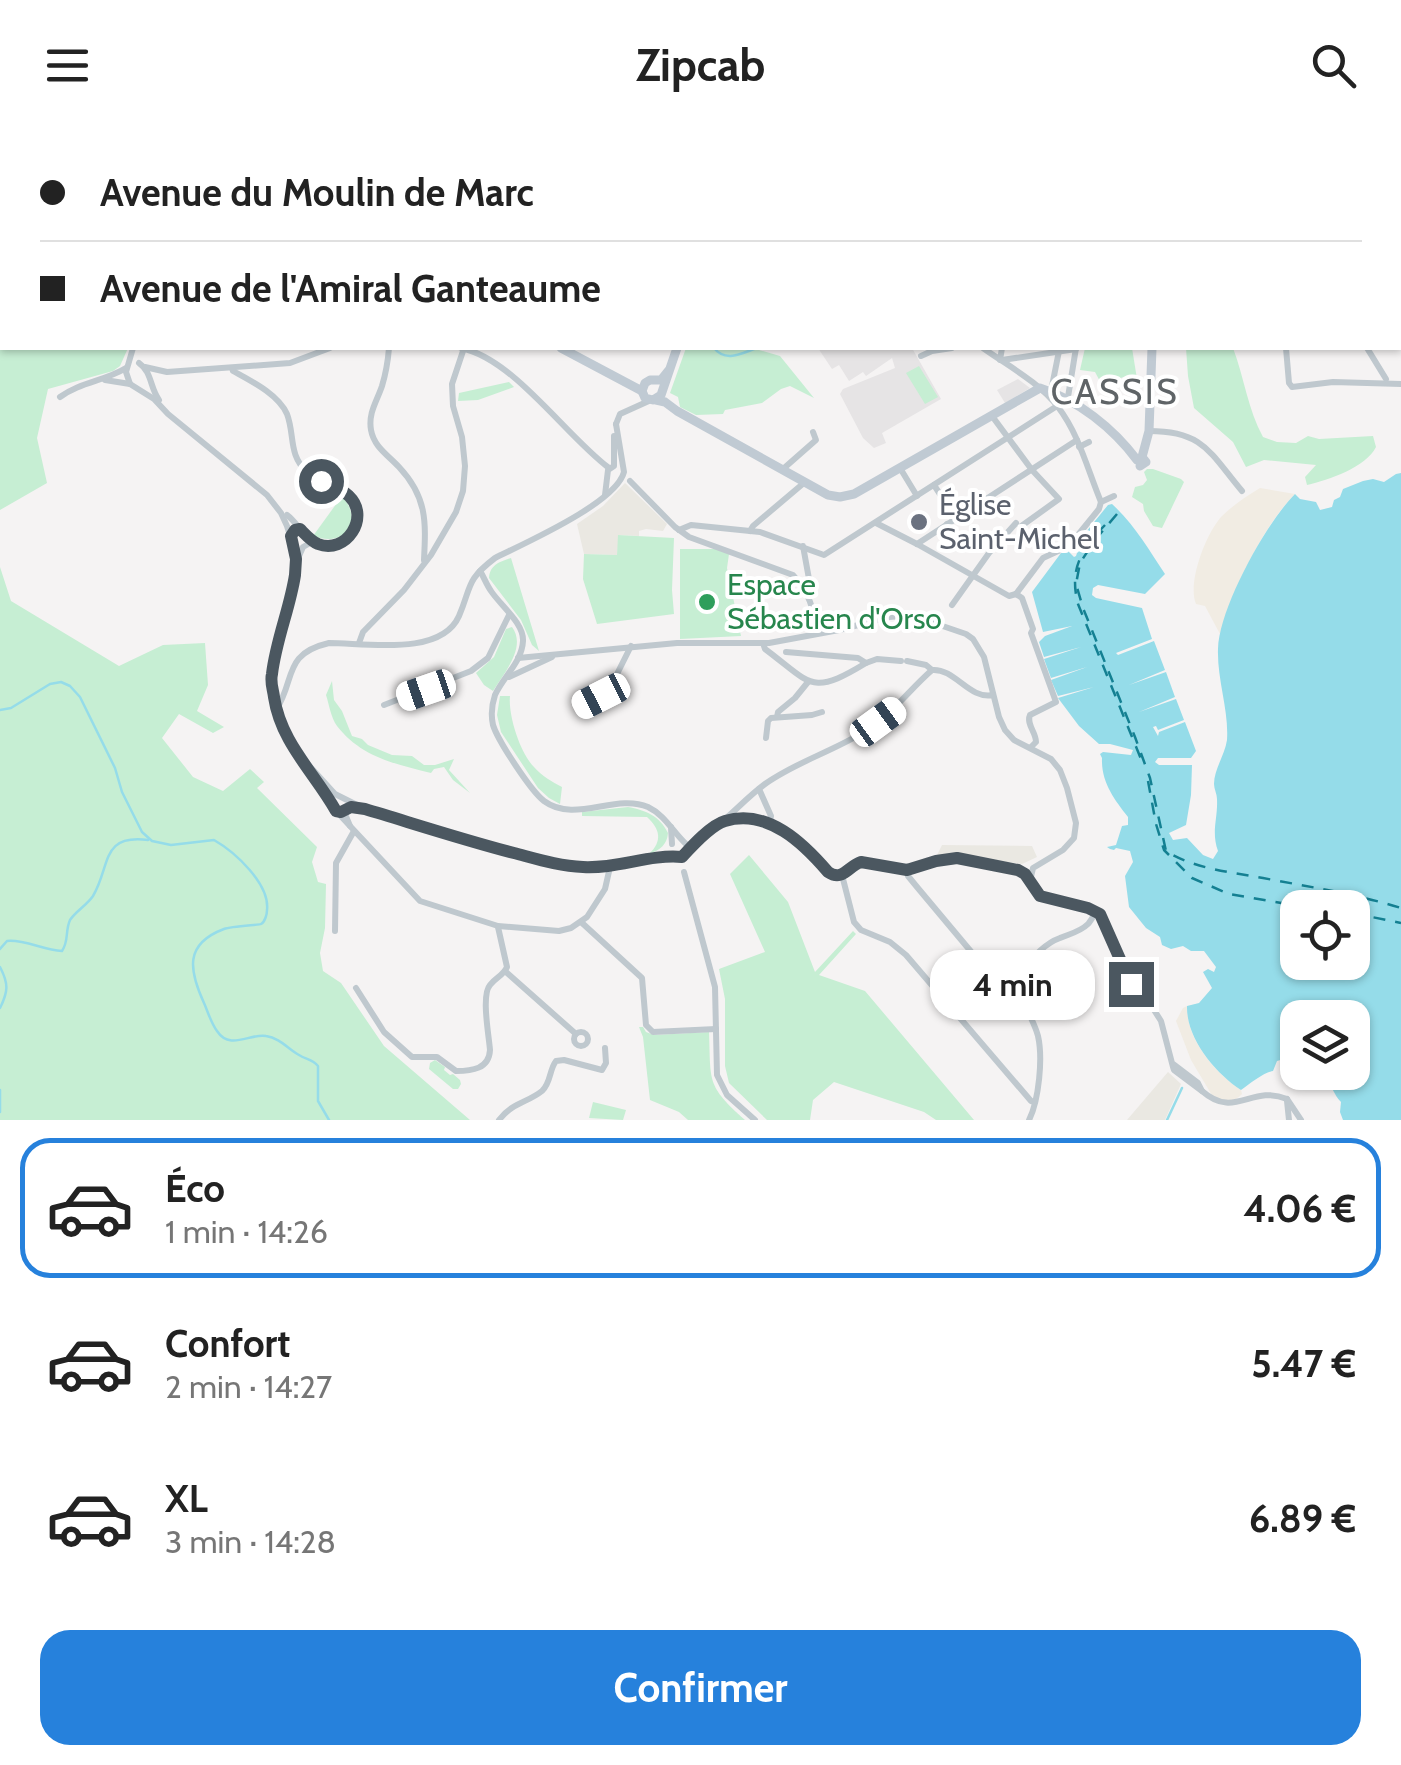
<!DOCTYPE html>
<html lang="fr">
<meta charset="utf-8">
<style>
body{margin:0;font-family:Cabin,sans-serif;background:#f2f2f2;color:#222;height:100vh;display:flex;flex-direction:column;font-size:38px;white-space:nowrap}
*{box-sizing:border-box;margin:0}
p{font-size:32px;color:#767676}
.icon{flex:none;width:55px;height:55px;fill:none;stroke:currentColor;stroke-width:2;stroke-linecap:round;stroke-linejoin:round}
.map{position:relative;height:990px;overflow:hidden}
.side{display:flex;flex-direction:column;background:#fff;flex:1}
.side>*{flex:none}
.top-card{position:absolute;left:0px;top:0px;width:1402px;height:220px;box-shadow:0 2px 8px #0004;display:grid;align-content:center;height:220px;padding:0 40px;background:#fff}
.tools{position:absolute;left:1280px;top:760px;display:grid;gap:20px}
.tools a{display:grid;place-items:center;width:90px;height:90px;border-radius:20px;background:#fff;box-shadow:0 2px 8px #0004;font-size:50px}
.end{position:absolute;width:45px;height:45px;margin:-22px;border:12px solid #4b5760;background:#fff;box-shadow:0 0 0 5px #fff}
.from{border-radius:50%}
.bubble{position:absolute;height:70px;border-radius:30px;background:#fff;box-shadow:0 2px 8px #0004;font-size:32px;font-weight:700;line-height:70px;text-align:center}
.car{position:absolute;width:30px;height:60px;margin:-30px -15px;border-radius:12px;box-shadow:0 0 8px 2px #0007;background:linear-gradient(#fff 24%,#345 0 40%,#fff 0 76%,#345 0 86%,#fff 0)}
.top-card b{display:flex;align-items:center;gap:35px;height:95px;font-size:38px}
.top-card b+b{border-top:2px solid #e0e0e0}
.top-card i{width:25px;height:25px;background:#222}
ul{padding:18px 0 0;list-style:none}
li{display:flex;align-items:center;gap:30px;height:140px;margin:0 20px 15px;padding:0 20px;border:5px solid transparent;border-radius:30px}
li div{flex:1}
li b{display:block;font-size:38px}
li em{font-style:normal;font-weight:700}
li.active{border-color:#2681dc}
li>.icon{width:90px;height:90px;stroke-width:1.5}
.cta{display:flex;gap:20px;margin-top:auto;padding:20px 40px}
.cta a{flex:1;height:115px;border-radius:30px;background:#2681dc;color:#fff;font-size:40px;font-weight:700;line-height:115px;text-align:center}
header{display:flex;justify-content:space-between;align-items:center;height:130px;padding:0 40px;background:#fff;font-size:45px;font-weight:700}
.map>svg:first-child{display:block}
</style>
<header><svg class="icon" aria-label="menu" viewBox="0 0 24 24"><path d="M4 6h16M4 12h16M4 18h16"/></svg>Zipcab<svg class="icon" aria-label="search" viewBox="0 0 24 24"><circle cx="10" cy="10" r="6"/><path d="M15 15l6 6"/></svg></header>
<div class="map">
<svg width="1401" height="990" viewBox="0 0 1401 990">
<rect width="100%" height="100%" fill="#f5f3f3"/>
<!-- commercial -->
<g fill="#eae8e2">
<polygon points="625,353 667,394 663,401 646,399 639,401 639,406 619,405 617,425 584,424 577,394 603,376"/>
<polygon points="942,715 1032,716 1037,727 1022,734 949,724 937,725"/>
<polygon points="1168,942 1181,954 1165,990 1127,990"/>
</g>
<!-- education -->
<g fill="#e6e4e5">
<polygon points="818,218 912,218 941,269 882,303 886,313 874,318 863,308 840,264 843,259 895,238 892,228 866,246 863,242 849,251 839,235 832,239"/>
<polygon points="1018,249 1030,258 1005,273 997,260"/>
</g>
<!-- green -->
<g fill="#c6eed3">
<polygon points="0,34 2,35 2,218 128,218 120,236 113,241 48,259 37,308 47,353 0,380"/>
<polygon points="686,218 761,218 759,220 780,226 814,268 790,256 781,259 762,273 725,280 723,284 696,285 680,277 678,267 670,263"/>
<polygon points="1085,218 1132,218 1137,249 1146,248 1145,253 1137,257 1139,266 1134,268 1129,245 1102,255 1095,242 1080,240"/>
<path d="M1186,218H1233C1244,247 1248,280 1263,307L1277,312L1296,313L1308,306L1319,309L1373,306L1376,317C1366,337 1329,350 1307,355L1305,347L1316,335L1264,330L1246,337L1233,312L1194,278L1188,246Z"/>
<polygon points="919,236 938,267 925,274 906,243"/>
<polygon points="509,252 514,257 478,270 458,271 459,263"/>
<polygon points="1147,339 1153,339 1181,349 1184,352 1162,398 1153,396 1144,381 1143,374 1132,367 1135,357 1143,355 1147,350 1144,342"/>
<path d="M342,366C364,391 346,418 313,406Z"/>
<polygon points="618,405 674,408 672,460 674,484 597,494 583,449 584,424 617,425"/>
<polygon points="680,419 717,419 729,424 727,438 741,506 680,509"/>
<path d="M511,428L539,521L532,515L521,490L489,448C490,435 499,432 511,428Z"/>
<polygon points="0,437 11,471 119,536 163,515 205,513 208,555 197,581 224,597 213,603 179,584 162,608 193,647 223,661 250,639 264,652 257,658 317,717 312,732 318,752 326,754 325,798 320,823 323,841 341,853 384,916 470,990 0,990"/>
<path d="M512,497C527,517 504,543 493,561L484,555L476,543L494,527L506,499Z"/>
<path d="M332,551L334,570L342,581L352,606L362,609L368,615L392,625L412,626L424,635H435L454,629L449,640L470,663L453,650L444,637L434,639L431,643C395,634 361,627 337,596C331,588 329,574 326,565Z"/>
<path d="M500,566H510C508,585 520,623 534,637C542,646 552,652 562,657L560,674L549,668L538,658L501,602L497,585Z"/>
<path d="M628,677C645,680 660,686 668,703C667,715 660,720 649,724C663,711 660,699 647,687L582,686V682Z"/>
<polygon points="749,725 788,772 815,842 853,801 856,804 819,845 865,861 974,990 936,990 924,982 834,952 813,970 810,990 767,990 729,953 725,936 725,869 719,839 765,822 730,744"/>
<path d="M639,897H643L646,902L654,905L709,902C711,952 706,955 745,990H688L679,982L650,970L643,907Z"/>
<polygon points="435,930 445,937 444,940 450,945 453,944 460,950 461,954 458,959 453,959 429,939 430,933"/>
<polygon points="593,972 626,980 623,990 589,988"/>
</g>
<!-- sand -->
<g fill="#f1ece3">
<path d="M1260,358L1295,364C1261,398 1235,458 1220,504L1205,476L1196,474C1187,453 1206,403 1222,386C1233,375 1247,366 1260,358Z"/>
<path d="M1187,876C1186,909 1215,943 1241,960L1242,964C1232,974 1226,971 1213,967L1191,930L1176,891L1183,878Z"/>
</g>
<!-- water -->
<path fill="#95dce9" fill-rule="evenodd" d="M1401,343V990H1343L1340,982L1341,972C1333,964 1333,955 1323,949L1326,946L1325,943L1352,942V888H1298L1297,927L1292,931L1284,929L1277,931L1273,941C1264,942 1249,954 1241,960C1215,943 1186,908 1187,876L1199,873L1212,858L1203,842L1208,839L1214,842L1216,837L1204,821H1191L1183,816L1171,819L1162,815L1160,807L1146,798L1129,777L1125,746L1133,732L1130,721L1116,718L1114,720L1110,719L1107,717L1116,715L1122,696L1128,695V687C1114,669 1101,652 1102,628L1100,624L1103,622L1131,625L1133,620L1110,614H1099L1079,596L1058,568L1094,557L1058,566L1051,550L1087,537L1051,548L1044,529L1081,517L1044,527L1039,512L1045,506L1072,496L1043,502L1032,462L1061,423L1066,419L1074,427L1076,426L1077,423L1073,418L1108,375L1112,374C1134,394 1149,420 1165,444L1145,464L1098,455L1093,458L1092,465L1096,468L1142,478L1152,509L1116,523L1118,525L1154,511L1165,540L1129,555L1166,542L1175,567L1139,582L1176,569L1184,590L1158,600L1156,596L1153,597L1158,606L1159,602L1185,592L1196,621L1191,628H1158L1155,632L1159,635H1192L1191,665L1186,695L1169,703L1173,710L1187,708L1203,725L1213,729L1218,721C1211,701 1218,689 1217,669C1217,664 1214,659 1214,654C1214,639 1225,625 1227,610C1229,580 1217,550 1218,519C1219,478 1266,393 1295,364L1300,369L1316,372L1320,380L1332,377L1334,370L1340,367L1343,359L1363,351L1373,349L1384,352L1396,344ZM1298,778H1352V832H1298Z"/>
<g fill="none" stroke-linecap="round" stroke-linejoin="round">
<!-- stream -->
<g stroke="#95dce9" stroke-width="2.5">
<path d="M714,218C726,233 742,223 757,218"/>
<path d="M0,580L11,578L50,554L61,552L70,556L80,567L115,638L122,662L142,702L152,711L171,715L214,710C235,722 270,754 267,780C267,784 265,792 261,794C259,795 232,796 224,799C184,814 189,840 204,873C208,882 211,893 217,901C230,921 250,903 266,906C280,908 288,919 299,925C307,930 312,929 318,936V971L329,990"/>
<path d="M0,819L7,811C24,809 43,820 62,821C69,811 65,801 70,790C76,781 87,775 93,766C111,736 100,704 148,710"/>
<path d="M0,837C9,854 8,862 0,878"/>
<polyline points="0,960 0,982"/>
<polyline points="1167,990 1182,958"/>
</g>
<!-- ferry -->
<g stroke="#148092" stroke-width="2.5" stroke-dasharray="12 10" stroke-linecap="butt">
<path d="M1117,384L1095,410L1080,433L1076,454L1083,478L1135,607L1150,648L1166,721C1195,739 1230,742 1263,748C1310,757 1356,764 1401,778"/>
<path d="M1105,395C1081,420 1069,439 1078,474L1141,629"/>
<polyline points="1148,651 1156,694 1164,720 1192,748 1229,764 1310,778"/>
<polyline points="1352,783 1401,793"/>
</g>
<!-- street -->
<g stroke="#bfc8ce" stroke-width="6">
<polyline points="627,0 627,2"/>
<polyline points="1005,0 1005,2"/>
<polyline points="1142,0 1142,2"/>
<polyline points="1303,0 1307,2"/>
<polyline points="114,2 114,0"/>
<polyline points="637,2 638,0"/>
<polyline points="1291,2 1292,0"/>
<polyline points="0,30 2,31"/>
<polyline points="1400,158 1401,160"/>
<polyline points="133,218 126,242 130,254 154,269 168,284 267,365 281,383 287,396 294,418 295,445 271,550 279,590 294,620"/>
<path d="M389,218C388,230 386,243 382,256C377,271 368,283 371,300C374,317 388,325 399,337C427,367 426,391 424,430"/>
<path d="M461,218C514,229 565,305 609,338"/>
<path d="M983,218C1008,236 1039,252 1058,277C1079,304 1088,341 1101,372"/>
<polyline points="1286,218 1289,253 1292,257 1333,252 1401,254"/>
<polyline points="1367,218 1386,249"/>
<polyline points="921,226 932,221 952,218"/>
<polyline points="1000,230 1002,218"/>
<polyline points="1002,230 1076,219"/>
<path d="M139,233C152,242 150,258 159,270"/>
<polyline points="145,237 167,242 290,233 330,218"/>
<path d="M232,238L233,241C251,251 278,264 287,284C295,305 288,325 307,342C320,353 344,355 353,370C365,392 348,422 321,415C306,412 298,393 287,385"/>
<polyline points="105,250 130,254"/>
<polyline points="1051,261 1059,221"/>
<path d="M60,267C80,252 105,251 126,238"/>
<polyline points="1068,267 1076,218"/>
<polyline points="992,286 1032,340 1059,369 1020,397"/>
<polyline points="616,294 620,284 651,270"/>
<path d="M1149,301C1204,301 1210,323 1242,361"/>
<polyline points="1079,317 1089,312"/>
<polyline points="900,338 917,366"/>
<polyline points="783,339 816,310 813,302"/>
<path d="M630,351L675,397L689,407L793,445C810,463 813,479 818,503"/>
<polyline points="934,355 956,389"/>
<polyline points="605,365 608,340 614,336 614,306"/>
<polyline points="876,393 917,414 1009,466 1016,464"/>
<polyline points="947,394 965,418"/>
<polyline points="679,400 691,395 760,402 824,425 1057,276"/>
<polyline points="750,401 753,396 805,352"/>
<polyline points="917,414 1077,310"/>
<polyline points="803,416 809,449 803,456"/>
<polyline points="299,426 303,417 312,412"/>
<path d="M1016,464L1022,468L1033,499L1031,503L1056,572L1030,585C1026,594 1036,602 1036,612L1031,617"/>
<polyline points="1016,464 1043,428 1069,416 1099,379 1101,372 1114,366"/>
<polyline points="952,475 989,423 1016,393"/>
<polyline points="359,513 363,502 404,460 431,425 456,382 463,361 465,336 462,307 453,276 452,254 464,218"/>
<path d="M763,513L765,519C812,554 810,567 866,533"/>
<polyline points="786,522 858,528 866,533 877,529 901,531"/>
<polyline points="518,528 677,513 769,513 839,500 889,487 902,486 925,490 966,504 973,509 984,527 999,587 1005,600 1014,610 1051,629 1060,640 1067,658 1076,693 1074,708 1063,720 1033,738 1030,751"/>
<polyline points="907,531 926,535 932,540"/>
<polyline points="509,547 552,527"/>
<polyline points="384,575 471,541 488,528 509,485"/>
<polyline points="580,577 609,560 631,516"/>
<path d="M276,580C296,550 282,524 329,513C365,513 441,527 459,486C472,456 465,451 495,428C525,413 616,373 624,342L616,294"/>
<polyline points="777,587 778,582 795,568 808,552"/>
<polyline points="766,608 768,591 771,588 812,585 822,582"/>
<path d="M293,618L335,664L365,679L490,717L562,735L610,737L655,727L685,725L688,719L686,714C673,702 665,685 648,677C615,663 575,694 544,671C531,661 498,611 493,595C491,586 492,574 495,565C503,547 522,532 523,511C524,493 500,475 491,461C486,454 484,447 480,441"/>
<path d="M303,635L330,670L336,681C344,683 350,676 359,678"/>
<polyline points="759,659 771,686 769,695"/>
<polyline points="337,682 350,696 345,684 346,680"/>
<path d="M723,691C751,687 777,693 799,711C814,722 823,746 842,745"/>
<polyline points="350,696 420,771 498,796 559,801 571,798 587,787 605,759 610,737"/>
<polyline points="671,697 672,714"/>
<path d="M699,709C724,694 742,671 765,654C796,632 831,622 862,603C892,585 907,562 932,540C955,538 969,570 993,565"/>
<polyline points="907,740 908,746 917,757 999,855 1013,863 1021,863"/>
<polyline points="1018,740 1025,744 1040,766 1088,778 1100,785 1131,854 1154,880 1161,891 1173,937 1174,940 1202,961 1198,953 1173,934"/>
<polyline points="684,742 715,857 717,945 727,965 755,990"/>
<polyline points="842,745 854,792 861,800 890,812 906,825 1031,971 1035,972"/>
<polyline points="842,745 854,734 861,732 907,740 936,731 957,728 1022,740"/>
<polyline points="581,792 642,848 646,895 653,902 716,899"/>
<polyline points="335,801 336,733 354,701"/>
<polyline points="506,842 576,904"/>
<path d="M356,858L384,902L412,927H437L456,941C472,941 489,939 490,920C489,906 481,865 490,855C496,847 503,846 507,837L498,797"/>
<circle cx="581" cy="909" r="7"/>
<path d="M1202,961C1235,990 1251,954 1287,969"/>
<polyline points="1287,969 1301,990"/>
<polyline points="1287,971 1289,990"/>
<path d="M499,990C513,972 527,973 542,961C551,953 549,940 556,931L564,930L602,940L606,933L605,918"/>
<path d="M1029,990C1039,970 1043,928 1038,906C1032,883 1012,864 1026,839C1033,826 1046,813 1060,808C1069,804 1080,802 1088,794C1089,793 1096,783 1096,781"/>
</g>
<!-- secondary -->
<g stroke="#c0cad3" stroke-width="9">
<polyline points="435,0 438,2"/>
<polyline points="1107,0 1108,2"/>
<polyline points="879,2 886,0"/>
<polyline points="561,218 642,261"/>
<polyline points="669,240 661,250 650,250 645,253 642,261 645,268 653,270 661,265 677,218"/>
<path d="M656,270L665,272L677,281L828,365L840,367L854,364L1040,258C1078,270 1113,298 1137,330"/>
<polyline points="1140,336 1146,332 1142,327 1149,301 1152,218"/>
</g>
</g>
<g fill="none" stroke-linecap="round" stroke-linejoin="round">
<!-- route -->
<path stroke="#4b5760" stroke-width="12" d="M321,351C330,355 342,359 349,366C371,387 346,425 318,414C311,411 305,404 300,399L295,400L291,406L296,429L295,445C290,478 276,510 272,544C270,552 273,559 274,567C281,613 314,642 336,681L341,682L351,677L365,679C415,694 464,710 514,723C537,729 559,736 583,737C617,739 649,724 682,727C692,716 711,695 725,691C768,678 804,714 828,742C843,752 848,736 861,732L907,740L936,731L957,728L1018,740L1025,744L1040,766L1088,778L1100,784L1131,854"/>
</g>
<!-- markers -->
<circle fill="#6b7280" stroke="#fff" stroke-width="4" cx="919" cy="392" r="10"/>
<circle fill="#2e9e5b" stroke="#fff" stroke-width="4" cx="707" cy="472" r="10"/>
<g text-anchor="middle" stroke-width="8" stroke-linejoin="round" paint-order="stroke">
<!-- worship labels -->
<g font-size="30" fill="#5b616d" stroke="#fff" text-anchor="start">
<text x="939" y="385">Église<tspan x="939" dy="34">Saint-Michel</tspan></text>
</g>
<!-- leisure labels -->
<g font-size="30" fill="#27864d" stroke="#fff" text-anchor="start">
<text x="727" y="465">Espace<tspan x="727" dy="34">Sébastien d'Orso</tspan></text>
</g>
<!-- quarter labels -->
<g font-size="35" letter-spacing="2.5" fill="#5f6467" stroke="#fff">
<text x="1115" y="274">CASSIS</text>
</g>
</g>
</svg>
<div class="tools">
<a><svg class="icon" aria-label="locate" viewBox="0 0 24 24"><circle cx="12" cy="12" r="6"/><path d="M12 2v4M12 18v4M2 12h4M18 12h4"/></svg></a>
<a><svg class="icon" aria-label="layers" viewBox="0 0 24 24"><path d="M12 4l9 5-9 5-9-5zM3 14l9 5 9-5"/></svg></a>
</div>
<i class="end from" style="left:321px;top:351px"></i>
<i class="end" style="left:1131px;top:854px"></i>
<div class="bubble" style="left:930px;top:820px;width:165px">4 min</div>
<i class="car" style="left:426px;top:560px;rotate:251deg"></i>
<i class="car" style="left:601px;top:566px;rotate:243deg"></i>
<i class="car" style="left:878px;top:592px;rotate:54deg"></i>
<div class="top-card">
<b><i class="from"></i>Avenue du Moulin de Marc</b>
<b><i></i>Avenue de l'Amiral Ganteaume</b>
</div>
</div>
<section class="side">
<ul>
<li class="active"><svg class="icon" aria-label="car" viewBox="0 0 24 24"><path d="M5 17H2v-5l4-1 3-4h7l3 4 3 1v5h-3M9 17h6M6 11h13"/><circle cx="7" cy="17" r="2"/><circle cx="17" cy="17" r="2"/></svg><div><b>Éco</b><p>1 min · 14:26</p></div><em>4.06 €</em></li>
<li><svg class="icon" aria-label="car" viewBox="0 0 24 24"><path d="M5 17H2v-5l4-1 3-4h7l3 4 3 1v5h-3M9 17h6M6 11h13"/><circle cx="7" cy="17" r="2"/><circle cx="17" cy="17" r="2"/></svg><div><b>Confort</b><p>2 min · 14:27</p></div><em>5.47 €</em></li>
<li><svg class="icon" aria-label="car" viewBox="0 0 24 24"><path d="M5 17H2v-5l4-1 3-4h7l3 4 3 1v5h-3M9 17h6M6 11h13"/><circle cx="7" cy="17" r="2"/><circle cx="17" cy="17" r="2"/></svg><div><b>XL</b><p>3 min · 14:28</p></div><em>6.89 €</em></li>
</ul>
<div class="cta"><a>Confirmer</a></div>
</section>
